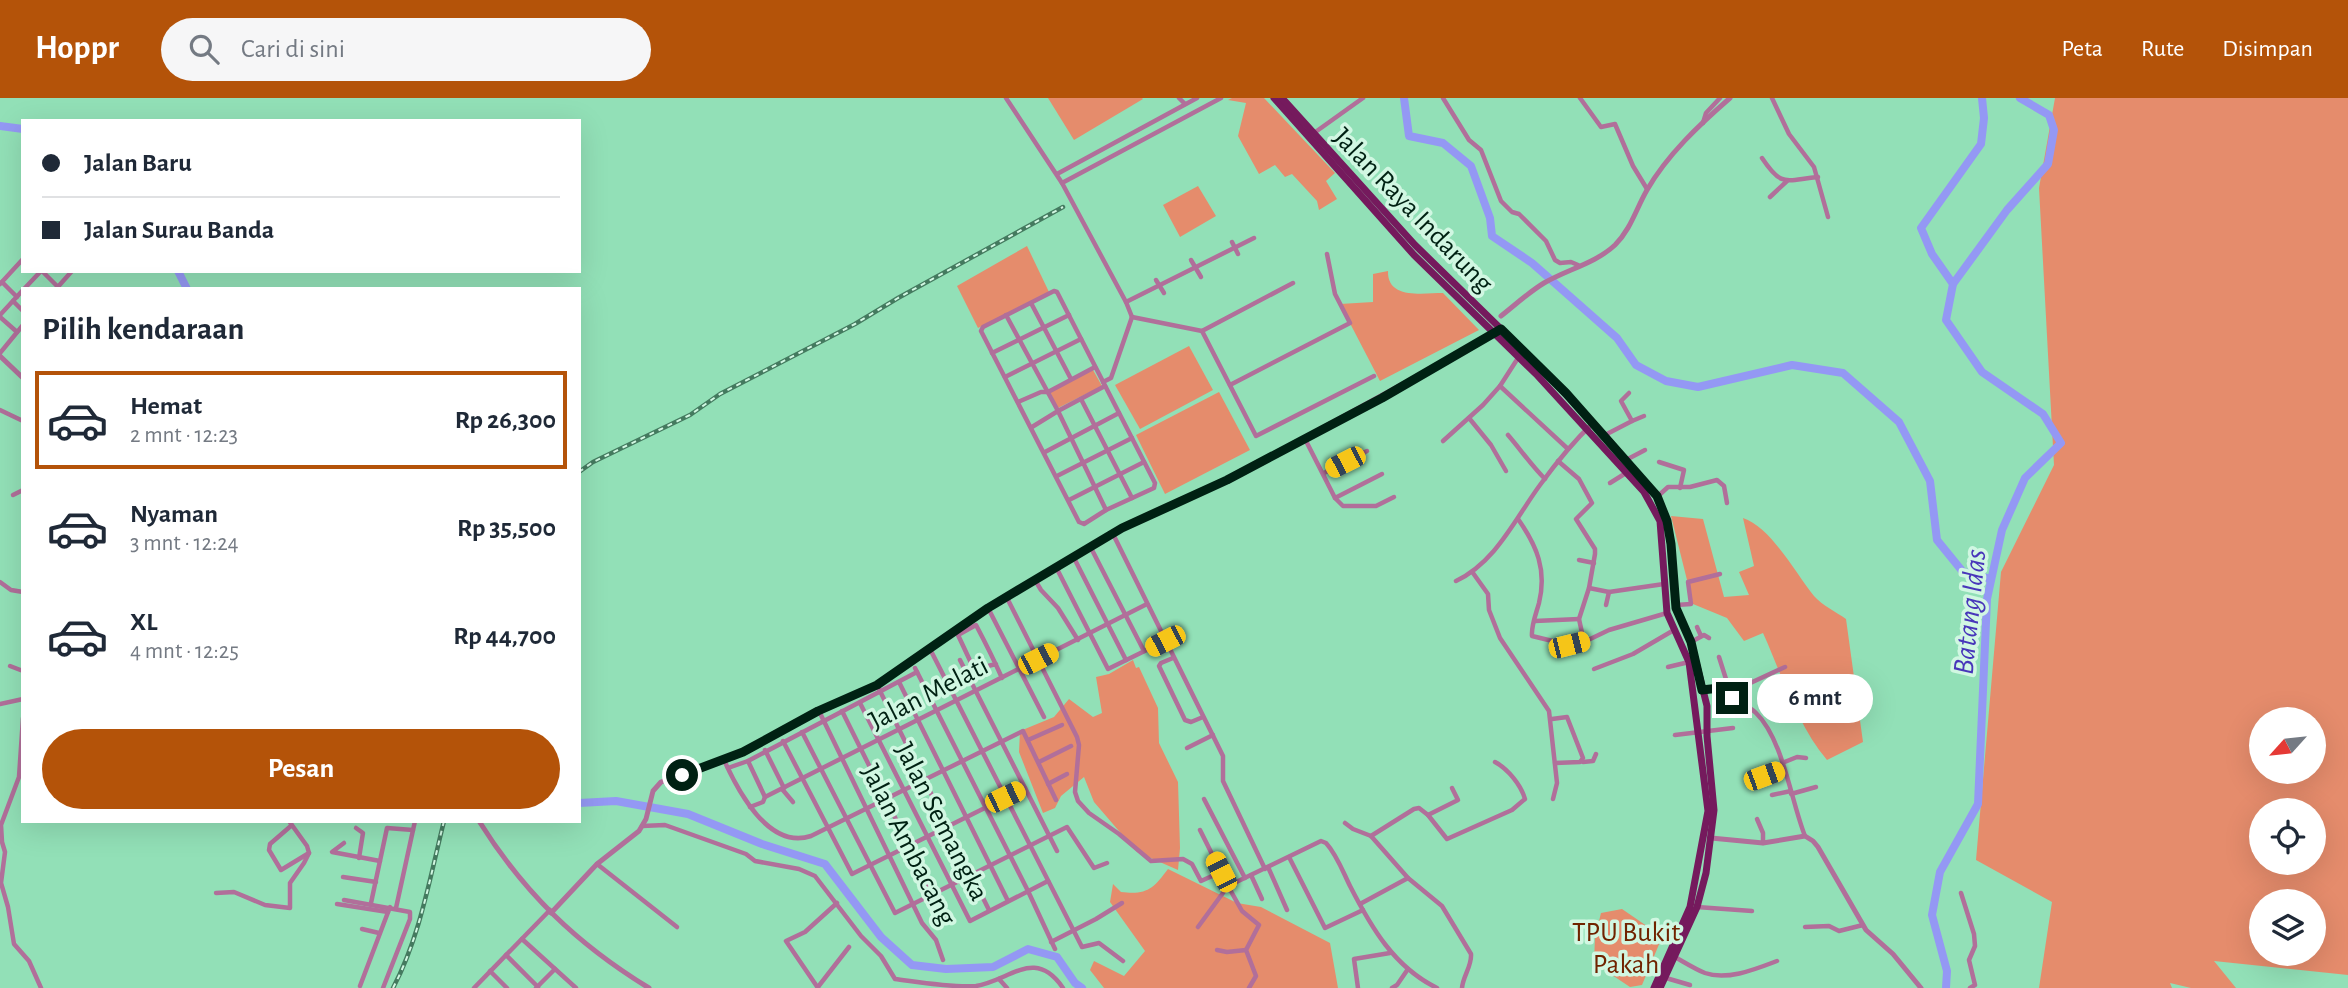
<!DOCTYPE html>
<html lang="id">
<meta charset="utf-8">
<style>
body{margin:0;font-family:"Alegreya Sans",sans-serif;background:#f6f6f7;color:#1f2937;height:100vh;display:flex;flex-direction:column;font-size:26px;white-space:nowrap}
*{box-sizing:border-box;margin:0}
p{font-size:23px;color:#747a83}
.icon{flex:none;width:38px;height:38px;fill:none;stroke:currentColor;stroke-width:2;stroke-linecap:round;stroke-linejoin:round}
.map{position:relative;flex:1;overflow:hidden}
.side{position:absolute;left:21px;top:189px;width:560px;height:536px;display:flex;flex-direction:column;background:#fff;border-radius:0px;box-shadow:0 7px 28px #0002}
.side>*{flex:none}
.top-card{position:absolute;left:21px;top:21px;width:560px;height:154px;border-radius:0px;box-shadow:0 7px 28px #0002;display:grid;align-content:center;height:154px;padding:0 21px;background:#fff}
.needle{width:46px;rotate:243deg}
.controls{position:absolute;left:2249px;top:609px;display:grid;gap:14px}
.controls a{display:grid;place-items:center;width:77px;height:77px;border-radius:50%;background:#fff;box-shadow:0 7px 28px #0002;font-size:35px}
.end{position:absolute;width:32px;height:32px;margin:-16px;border:9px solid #002113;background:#fff;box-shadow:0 0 0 4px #fff}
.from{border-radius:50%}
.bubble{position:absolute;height:49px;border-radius:24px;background:#fff;box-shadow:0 7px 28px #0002;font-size:23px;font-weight:700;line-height:49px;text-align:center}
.car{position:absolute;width:21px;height:42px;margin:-21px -10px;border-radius:9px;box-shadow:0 0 5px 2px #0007;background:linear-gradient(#f5c518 24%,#345 0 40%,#f5c518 0 76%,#345 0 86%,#f5c518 0)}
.top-card b{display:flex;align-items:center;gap:24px;height:66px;font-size:26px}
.top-card b+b{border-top:2px solid #e0e1e3}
.top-card i{width:18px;height:18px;background:#1f2937}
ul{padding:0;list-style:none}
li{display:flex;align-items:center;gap:21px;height:98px;margin:0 14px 10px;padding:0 7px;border:4px solid transparent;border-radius:0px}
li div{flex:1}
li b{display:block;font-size:26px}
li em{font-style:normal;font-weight:700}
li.current{border-color:#b45309}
li>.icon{width:63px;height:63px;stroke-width:1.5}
h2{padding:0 21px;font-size:32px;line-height:84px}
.cta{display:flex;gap:14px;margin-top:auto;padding:14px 21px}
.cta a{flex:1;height:80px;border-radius:42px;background:#b45309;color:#fff;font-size:28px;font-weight:700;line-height:80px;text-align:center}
header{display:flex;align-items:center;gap:42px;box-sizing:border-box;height:98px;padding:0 35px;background:#b45309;color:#fff}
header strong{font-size:33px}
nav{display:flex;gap:38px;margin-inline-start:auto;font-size:24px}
.search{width:490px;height:63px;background:#f6f6f7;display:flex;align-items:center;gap:18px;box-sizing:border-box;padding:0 24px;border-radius:38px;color:#747a83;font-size:26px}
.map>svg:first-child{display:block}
</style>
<header>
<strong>Hoppr</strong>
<div class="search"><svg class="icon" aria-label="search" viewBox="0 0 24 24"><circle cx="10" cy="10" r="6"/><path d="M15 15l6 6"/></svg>Cari di sini</div>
<nav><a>Peta</a><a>Rute</a><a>Disimpan</a></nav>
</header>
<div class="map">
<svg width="2348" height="890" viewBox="0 0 2348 890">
<rect width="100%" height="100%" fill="#92e0b7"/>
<!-- green -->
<g fill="#e58c6c" fill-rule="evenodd">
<polygon points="1048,0 1142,0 1143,1 1074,42"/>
<polygon points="1232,0 1264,0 1335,75 1326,83 1337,101 1319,112 1317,103 1292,76 1285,79 1275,67 1259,76 1238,38 1246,5 1228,2"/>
<path d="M2055,0H2348V877L2214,863L2236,890H2191L2170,885L2172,890H2039L2052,804L1976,762L2001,474L2054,367L2039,90ZM2261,621H2314V674H2261ZM2261,712H2314V765H2261ZM2261,803H2314V856H2261Z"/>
<polygon points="1198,88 1216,118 1180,139 1163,107"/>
<polygon points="1027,148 1049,194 978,230 957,188"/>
<path d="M1388,173C1387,202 1424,195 1443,195L1479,232L1380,283L1340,206L1373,204V176Z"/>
<polygon points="1189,248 1213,292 1140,331 1115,287"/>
<polygon points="1093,272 1102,288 1058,310 1050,294"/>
<polygon points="1219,294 1250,352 1165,396 1136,337"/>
<path d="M1671,418L1703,421L1724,499L1749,497L1739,474L1754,468L1743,420C1771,429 1796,476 1814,498C1822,507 1836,514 1846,521L1863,644L1827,662C1797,627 1782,577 1763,535L1744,543L1727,520L1693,506Z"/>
<polygon points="1133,562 1136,570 1139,569 1158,610 1159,645 1178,684 1180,750 1178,772 1137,754 1094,704 1084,679 1061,698 1055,710 1043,715 1019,654 1020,633 1054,619 1069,601 1093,619 1102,615 1096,579 1109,576"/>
<path d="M1168,771L1237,805L1261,809L1330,845L1338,890H1104L1090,872L1094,863L1124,878L1145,853L1110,804L1113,786L1121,794C1147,797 1153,791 1168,771Z"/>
<polygon points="1622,811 1657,835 1660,844 1642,887 1630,889 1594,865 1595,839 1601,815"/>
</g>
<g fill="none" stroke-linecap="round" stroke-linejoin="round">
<!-- river -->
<g stroke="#9498f4" stroke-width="8">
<polyline points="1404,0 1409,38 1443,45 1471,68 1490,120 1492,138 1532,165 1617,240 1636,267 1666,283 1698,289 1792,267 1843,275 1899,324 1930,383 1937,442 1963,474 1991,481"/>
<polyline points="0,28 23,31"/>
<polyline points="178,173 187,191"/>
<polyline points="1953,186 1932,156 1921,130 1981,46 1984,20 1982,0"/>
<polyline points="579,705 616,703 688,716 762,746 825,766 881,839 912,867 946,871 993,869 1028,851 1057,859 1075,885 1082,890"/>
<polyline points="1946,890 1947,873 1932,817 1940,774 1978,706 1987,501 2002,432 2025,380 2061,345 2043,316 1982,274 1946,222 1953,186 2007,112 2048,66 2054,32 2049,17 2020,0"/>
</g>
<!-- minor -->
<g stroke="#b16f9a" stroke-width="4.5">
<polyline points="1006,0 1062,85 1126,204 1132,219"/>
<polyline points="1179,0 1185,6"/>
<polyline points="1443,0 1469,42 1481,52 1501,103 1512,114 1519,116 1546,143 1555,162 1560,165 1571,164 1578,167"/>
<polyline points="1580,0 1601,29 1615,26 1633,68 1647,91"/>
<polyline points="1772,0 1789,36 1814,69 1828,119"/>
<polyline points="1703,25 1706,15 1720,0"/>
<polyline points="1314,35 1363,0"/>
<path d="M1762,60C1782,90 1785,82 1818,79"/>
<polyline points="1057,76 1197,0"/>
<polyline points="1062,85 1221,0"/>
<polyline points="1770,99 1787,83"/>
<polyline points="1232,144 1238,156"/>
<polyline points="1191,162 1201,179"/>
<polyline points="42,173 58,189"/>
<polyline points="1156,182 1164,195"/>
<polyline points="2,184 17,199"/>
<polyline points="0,186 23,161"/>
<polyline points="24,191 41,173"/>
<polyline points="56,191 72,173"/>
<polygon points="1054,193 1057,194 1155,385 1154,390 1106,412 1084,426 1079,424 981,233 983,229"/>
<polyline points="13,203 23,213"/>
<polyline points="1126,204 1254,140"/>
<polyline points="1031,205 1071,281"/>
<polyline points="0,217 23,192"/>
<polyline points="1006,217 1058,313 1032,329"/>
<polyline points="0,219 17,234"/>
<polyline points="1132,219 1202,233 1293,185"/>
<polyline points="1202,233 1256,338 1374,278"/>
<polyline points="0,255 23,227"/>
<polyline points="992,255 1069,217"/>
<polyline points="1005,279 1081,241"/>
<polyline points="1103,284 1111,280 1132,219"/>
<polyline points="1230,287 1350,225 1335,196 1327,156"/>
<polyline points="1105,288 1058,313 1106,412"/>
<polyline points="1500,288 1568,351"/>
<polyline points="1081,301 1132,400"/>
<polyline points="1018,304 1041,294 1048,294 1095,269"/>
<polyline points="0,312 23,323"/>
<polyline points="1469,320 1491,347 1506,373"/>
<polyline points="1632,323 1644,318"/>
<path d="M1508,337C1521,352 1531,367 1545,381"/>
<polyline points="1605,337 1632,323 1621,303 1629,295"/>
<polyline points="1305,341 1335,400 1382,376"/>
<polyline points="1443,343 1483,307 1500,288 1518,260"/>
<polyline points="1045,354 1119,315"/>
<polyline points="1626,362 1645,352"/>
<polyline points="1558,363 1579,381 1592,405 1576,421 1595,451 1595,456 1589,490 1579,521 1584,544 1609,532 1667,515"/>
<polyline points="1659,364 1684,372 1680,390"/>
<polyline points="1324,375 1367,353"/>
<polyline points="1057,378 1132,340"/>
<polyline points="1610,385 1626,375"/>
<polyline points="13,397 23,392"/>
<polyline points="1657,399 1668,389 1690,389 1717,382 1724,388 1727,405"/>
<polyline points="1335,400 1343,408 1376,408 1394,399"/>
<polyline points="1069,402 1144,364"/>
<path d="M1518,421C1537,448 1547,472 1539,505C1536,516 1531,528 1532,538L1569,547L1584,544"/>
<polyline points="1113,436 1223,658 1223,683 1265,771"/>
<polyline points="1091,450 1144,553"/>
<polyline points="1074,460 1126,562"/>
<polyline points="1579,462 1594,465"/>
<polyline points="1057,471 1108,571 1165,543"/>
<polyline points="1473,475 1488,496 1489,512 1500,540 1549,613 1557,685 1553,701"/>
<polyline points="1035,482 1041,492 1058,510 1078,542"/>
<path d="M1456,483C1496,464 1515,421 1540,387C1556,365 1573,344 1593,325"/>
<polyline points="0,484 11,492 23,494"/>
<polyline points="1589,490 1609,494 1664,486"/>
<polyline points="1006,498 1077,639 1079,647 1075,694 1078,703 1089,715 1119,736 1151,763 1183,761 1192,766 1201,783 1221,774"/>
<polyline points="1606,507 1609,494"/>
<polyline points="1676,507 1691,506 1688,484 1720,476"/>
<polyline points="988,510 1044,619"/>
<polyline points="1535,523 1579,521"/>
<polyline points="1697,529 1701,538"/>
<polyline points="1691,544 1704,537 1709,540"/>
<polyline points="930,551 1082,849 1099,845 1123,863"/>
<path d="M1719,559L1732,600C1740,605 1749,608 1756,615C1783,641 1791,703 1805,738"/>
<polyline points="1173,560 1161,565 1159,568 1185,622 1191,624 1203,619"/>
<polyline points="960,562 1057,753"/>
<path d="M996,566L976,571L973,569L958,537L976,527C985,544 994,562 1002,580"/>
<polyline points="10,568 23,573"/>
<polyline points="1668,569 1689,564"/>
<polyline points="915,570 1028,793 1055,851"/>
<polyline points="1594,571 1633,556 1674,532"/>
<polyline points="899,584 1008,803"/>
<polyline points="877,587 989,812"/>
<polyline points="1703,592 1746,587 1785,569"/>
<polyline points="860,605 970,823 1048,783"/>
<polyline points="0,606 23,601"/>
<polyline points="819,613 922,825 936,842 943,862"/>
<polyline points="842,613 946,822"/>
<polyline points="23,620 19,679 1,727 2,744 5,754 1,785 8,809 14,846 29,863 41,890"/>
<polyline points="1552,621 1567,619 1583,660 1580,664 1555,665"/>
<polyline points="802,634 895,815 1067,729 1094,770 1107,765"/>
<polyline points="1675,637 1733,630"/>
<polyline points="1028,642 1062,627"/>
<polyline points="783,643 852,776 1025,690"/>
<polyline points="1187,650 1213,637"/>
<polyline points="765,652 784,690"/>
<path d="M724,662C738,693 769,752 811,738L1023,633L1056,702"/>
<polyline points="748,663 765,699"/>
<polyline points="1039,664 1071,648"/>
<polyline points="1583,664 1593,663 1596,656"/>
<polyline points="1782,665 1797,659 1806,660"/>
<polyline points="728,670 748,663 917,574"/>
<polyline points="1764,678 1783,671"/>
<polyline points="1048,686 1067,676"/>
<polyline points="782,691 793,704"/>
<polyline points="1791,696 1816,689"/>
<polyline points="1772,697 1791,693"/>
<polyline points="1204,701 1245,780"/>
<polyline points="750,709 763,704 765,699 1147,506"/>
<path d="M1428,717L1447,741L1512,712L1525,701C1521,687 1508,671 1495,664"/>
<polyline points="1757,721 1763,735 1763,745"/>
<polyline points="289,723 307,748 309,755 281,772 269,752 270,746 292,727"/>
<path d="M1345,725L1353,731L1371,738L1408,780L1442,808L1471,856C1472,868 1463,878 1462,890"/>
<path d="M642,728L665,727L746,756L755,763L799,771L815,778L861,838L881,858L895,881C918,884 953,890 976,888C1011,882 1035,849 1063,890"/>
<polyline points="356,730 363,735 359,760"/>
<path d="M1200,732L1228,788L1321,743L1326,745C1337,757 1343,774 1350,788C1371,829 1394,869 1437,890"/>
<polyline points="1371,738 1414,711 1419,710 1428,717 1458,702 1452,690"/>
<polyline points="344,745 332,754 380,763"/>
<polyline points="1289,759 1325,830 1363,812"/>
<polyline points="597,766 677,829"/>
<polyline points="1268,769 1287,812"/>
<polyline points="1251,777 1262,801"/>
<polyline points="343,779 376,784"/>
<polyline points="216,795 234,794 265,807 290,810 290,785 304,765 309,755"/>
<polyline points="1961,795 1974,836 1975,848 1969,862 1975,887 1970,890"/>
<polyline points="344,802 410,814 410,821 383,890"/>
<polyline points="371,805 387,730 413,732"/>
<polyline points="337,806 388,814"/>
<polyline points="1360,806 1408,780"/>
<polyline points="1697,809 1752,813"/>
<polyline points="396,810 415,723"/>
<polyline points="1198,829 1228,788 1242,813 1259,827 1246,852 1256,878 1249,890"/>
<polyline points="1805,829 1829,828 1839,833 1863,827"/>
<polyline points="362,831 379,835"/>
<polyline points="522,841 576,890"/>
<polyline points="1051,844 1096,821 1122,805"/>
<polyline points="1217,852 1227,854 1246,852"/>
<polyline points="506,857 538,889"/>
<path d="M1675,859C1684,864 1695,871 1705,875C1727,883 1756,871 1777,863"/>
<polyline points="490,873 507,890"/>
<polyline points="1666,880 1690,887"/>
<polyline points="999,881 1007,890"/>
<polyline points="360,888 390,809"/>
<polyline points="818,889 849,849"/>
<polyline points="474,890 550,812"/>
<polyline points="536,890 555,871"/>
<polyline points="818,890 786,843 805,834 837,805"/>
<polyline points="1358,890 1354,861 1390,855"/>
<polyline points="1392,890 1397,887 1408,871"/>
</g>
<!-- tertiary -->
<g stroke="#b16f9a" stroke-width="5">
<path d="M1501,218C1515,207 1529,194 1544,185C1566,172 1596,165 1615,147C1631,131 1636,111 1647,92C1667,57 1700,26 1730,0"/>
<polyline points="0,258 23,280"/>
<path d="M479,723C524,795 577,846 649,890"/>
<polyline points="1711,740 1763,745 1805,738 1813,743 1818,749 1866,832 1893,856 1921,890"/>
<polyline points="551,815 597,766 639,733 646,721 653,693 661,684 742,654 819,613 877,587 988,510 1122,430 1227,382 1496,235"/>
</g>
<!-- trunk -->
<g stroke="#751a5d" stroke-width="7">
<polyline points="1274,0 1414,157 1536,276 1644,394 1660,423 1667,515 1689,564 1708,713 1690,809 1654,890"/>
<polyline points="1282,0 1415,147 1543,272 1604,337 1657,399 1667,423 1671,446 1676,510 1691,544 1707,608 1707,638 1714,712 1706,775 1697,809 1660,890"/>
</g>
<defs>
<g id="rail">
<polyline points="579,374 593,364 690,317 720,296 855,226 898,200 1063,109"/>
<path d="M393,890C420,839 430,779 444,723"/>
</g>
</defs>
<!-- rail casing -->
<use href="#rail" stroke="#447a5f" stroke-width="4.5"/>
<!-- rail -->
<use href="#rail" stroke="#d1f7e2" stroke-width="2" stroke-dasharray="5" stroke-linecap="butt"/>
</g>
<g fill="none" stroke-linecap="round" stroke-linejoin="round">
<!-- route -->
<polyline stroke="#002113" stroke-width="9" points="682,677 743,654 818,613 877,587 988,510 1122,430 1227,382 1382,300 1501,231 1566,295 1657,398 1667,423 1671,446 1676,510 1691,544 1702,592 1728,589 1732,600"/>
</g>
<g text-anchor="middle" stroke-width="7" stroke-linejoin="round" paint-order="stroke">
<!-- street labels -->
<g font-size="28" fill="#002113" stroke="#d1f7e2">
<text transform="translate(1414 111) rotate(46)" y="10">Jalan Raya Indarung</text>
<text transform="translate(928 594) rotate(-27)" y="10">Jalan Melati</text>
<text transform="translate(943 723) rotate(63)" y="10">Jalan Semangka</text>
<text transform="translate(910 746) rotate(63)" y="10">Jalan Ambacang</text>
</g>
<!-- park labels -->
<g font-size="28" fill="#702300" stroke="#d1f7e2">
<text x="1626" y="843">TPU Bukit<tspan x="1626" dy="32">Pakah</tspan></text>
</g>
<!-- water labels -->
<g font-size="30" font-style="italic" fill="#4836ba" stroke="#d1f7e2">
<text transform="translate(1969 514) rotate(-84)" y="10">Batang Idas</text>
</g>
</g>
</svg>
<div class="controls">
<a><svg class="needle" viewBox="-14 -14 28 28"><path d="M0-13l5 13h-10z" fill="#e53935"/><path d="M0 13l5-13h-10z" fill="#747a83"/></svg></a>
<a><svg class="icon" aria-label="locate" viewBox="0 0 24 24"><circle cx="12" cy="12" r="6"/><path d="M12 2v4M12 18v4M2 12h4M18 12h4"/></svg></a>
<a><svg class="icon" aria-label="layers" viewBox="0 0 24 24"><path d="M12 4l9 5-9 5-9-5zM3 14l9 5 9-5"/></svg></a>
</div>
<i class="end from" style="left:682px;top:677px"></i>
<i class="end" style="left:1732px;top:600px"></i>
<div class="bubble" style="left:1757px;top:576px;width:116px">6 mnt</div>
<i class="car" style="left:1345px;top:364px;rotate:243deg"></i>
<i class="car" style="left:1165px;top:543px;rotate:243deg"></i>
<i class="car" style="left:1569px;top:547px;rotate:76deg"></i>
<i class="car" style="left:1038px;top:561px;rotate:63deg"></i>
<i class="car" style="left:1764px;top:678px;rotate:70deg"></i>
<i class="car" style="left:1005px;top:699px;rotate:64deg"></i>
<i class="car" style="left:1221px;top:774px;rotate:333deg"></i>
<div class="top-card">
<b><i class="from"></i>Jalan Baru</b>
<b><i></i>Jalan Surau Banda</b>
</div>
<section class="side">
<h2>Pilih kendaraan</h2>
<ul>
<li class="current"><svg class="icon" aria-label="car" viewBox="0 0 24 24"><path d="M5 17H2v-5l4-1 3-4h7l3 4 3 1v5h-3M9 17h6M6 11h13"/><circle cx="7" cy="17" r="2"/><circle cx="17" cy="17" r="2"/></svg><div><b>Hemat</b><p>2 mnt · 12:23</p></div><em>Rp 26,300</em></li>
<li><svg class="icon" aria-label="car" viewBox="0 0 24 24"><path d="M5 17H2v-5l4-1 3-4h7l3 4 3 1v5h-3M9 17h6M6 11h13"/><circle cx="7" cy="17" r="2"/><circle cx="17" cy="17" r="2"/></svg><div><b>Nyaman</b><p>3 mnt · 12:24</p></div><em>Rp 35,500</em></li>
<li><svg class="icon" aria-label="car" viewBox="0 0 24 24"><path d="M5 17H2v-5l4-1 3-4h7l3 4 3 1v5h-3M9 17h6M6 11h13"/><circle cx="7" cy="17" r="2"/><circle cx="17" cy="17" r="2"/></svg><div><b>XL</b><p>4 mnt · 12:25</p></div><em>Rp 44,700</em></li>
</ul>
<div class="cta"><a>Pesan</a></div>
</section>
</div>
